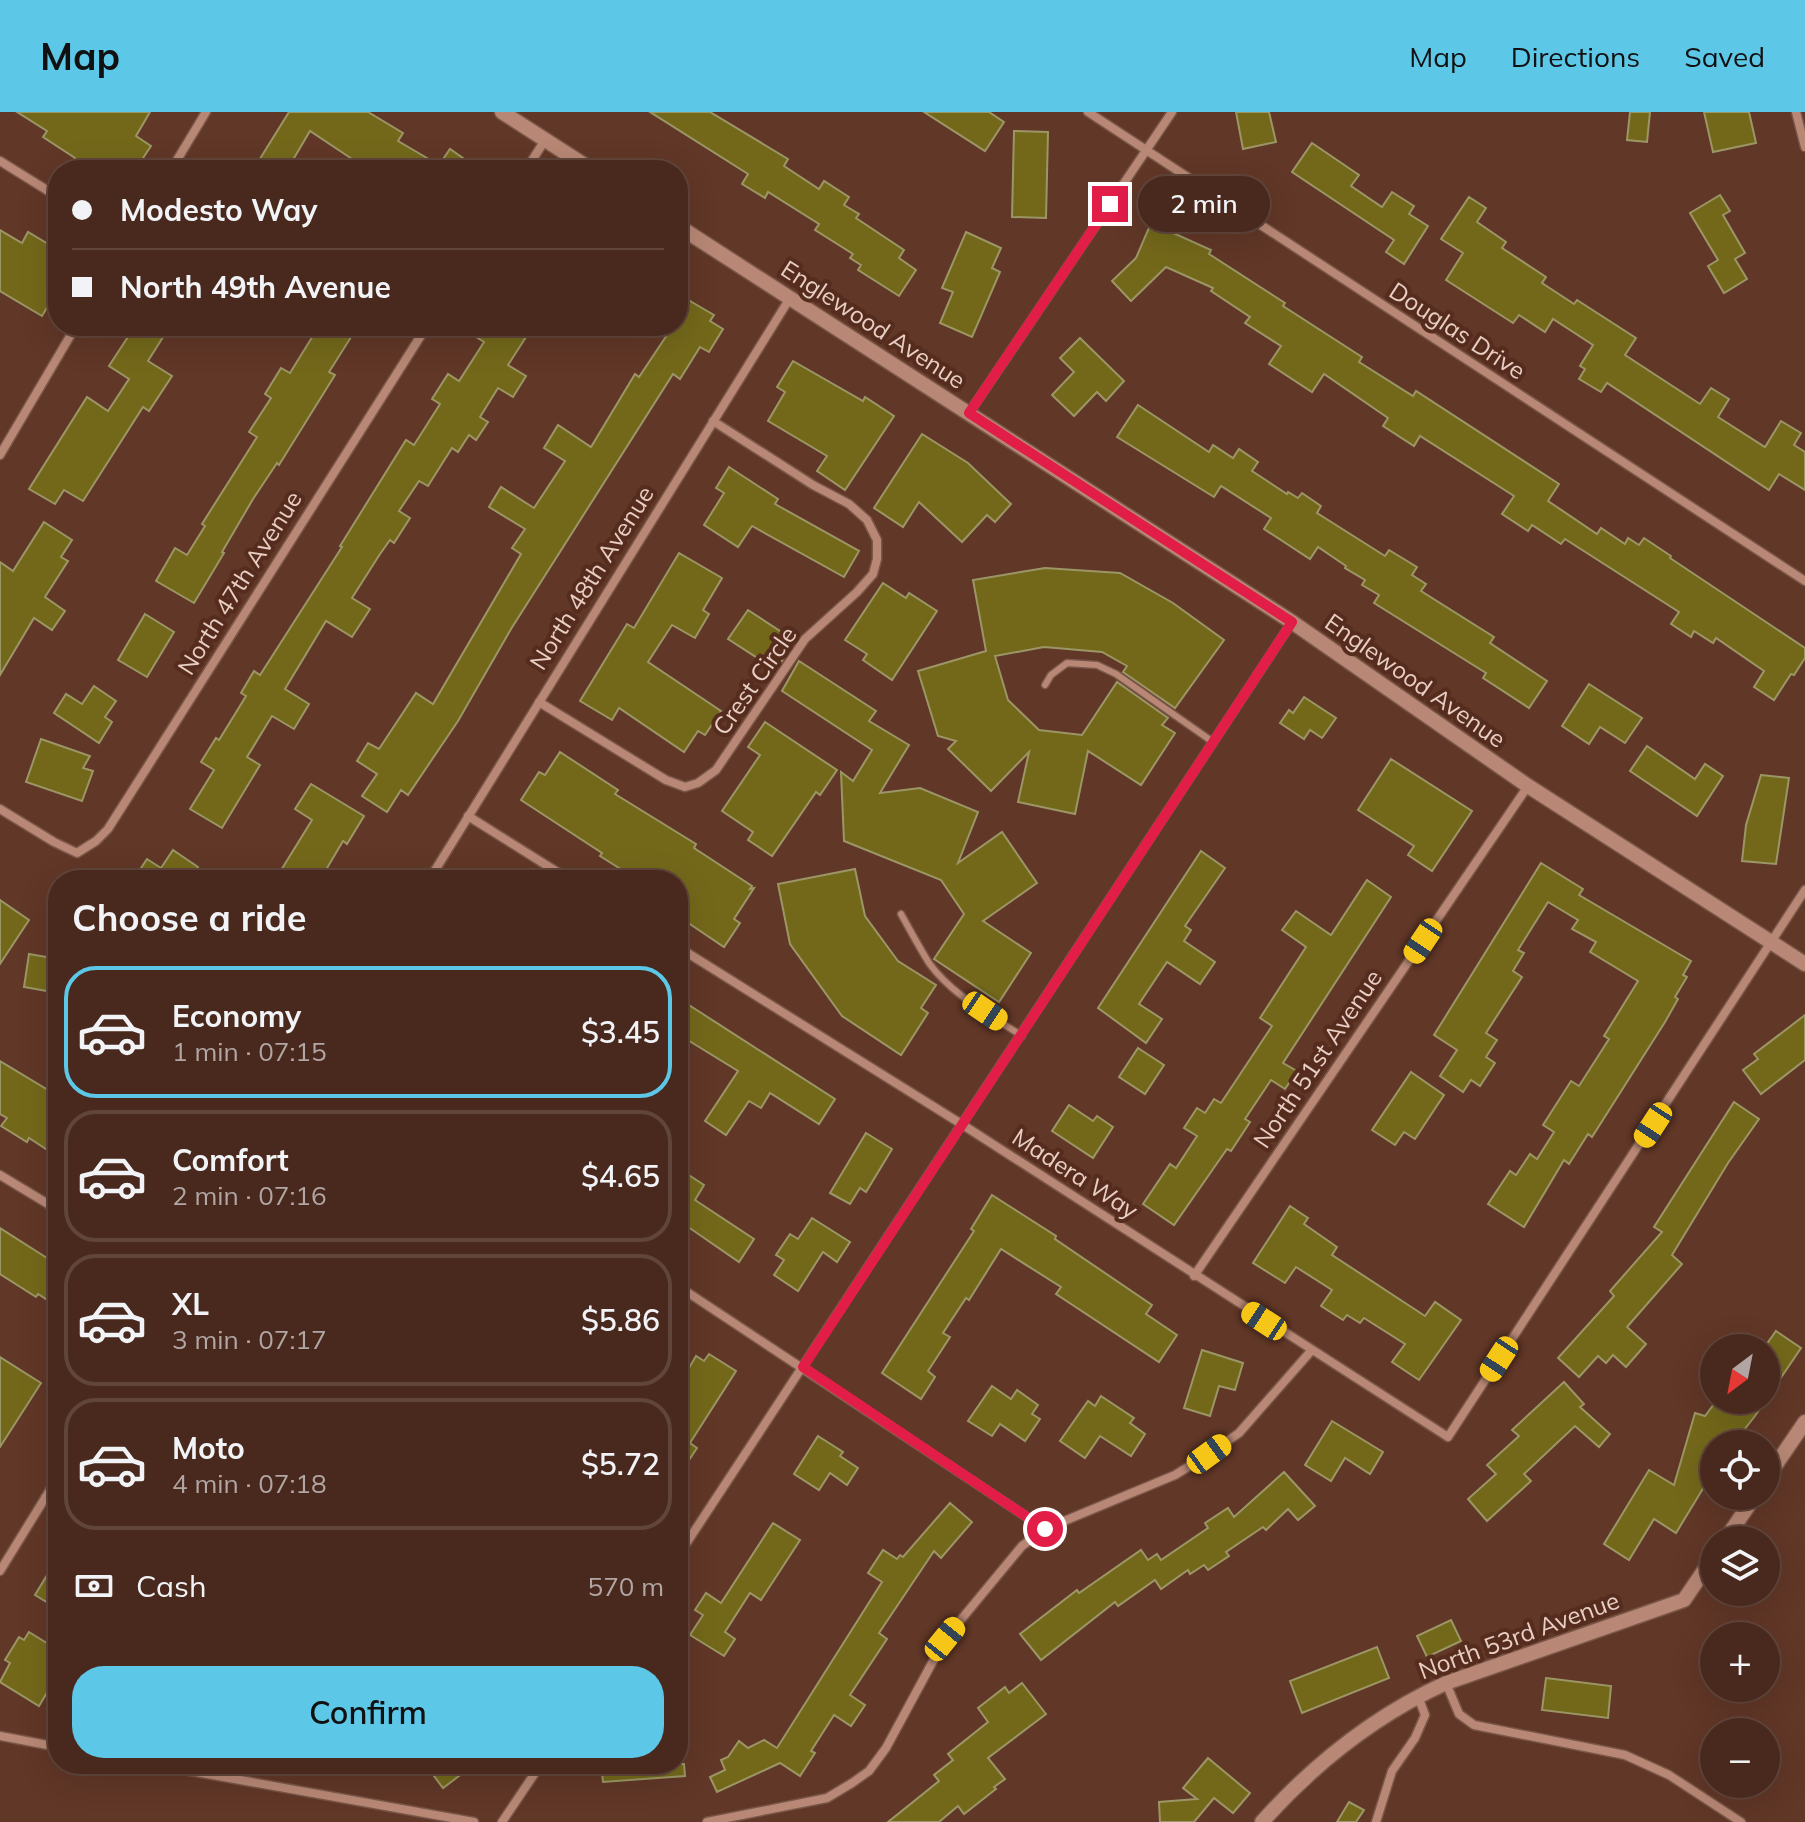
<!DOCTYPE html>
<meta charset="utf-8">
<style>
body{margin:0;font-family:Mulish,sans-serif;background:#53352a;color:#f1f3f6;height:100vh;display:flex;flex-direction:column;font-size:30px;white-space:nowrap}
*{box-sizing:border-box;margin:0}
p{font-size:26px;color:#b1a6a4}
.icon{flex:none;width:44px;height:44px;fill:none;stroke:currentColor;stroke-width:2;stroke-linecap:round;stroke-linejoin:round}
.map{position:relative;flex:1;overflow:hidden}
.drawer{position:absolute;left:48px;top:758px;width:640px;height:904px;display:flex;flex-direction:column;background:#49291d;border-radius:32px;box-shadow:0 8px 32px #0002,0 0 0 2px #61453b}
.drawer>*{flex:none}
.top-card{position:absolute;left:48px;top:48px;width:640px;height:176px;border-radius:32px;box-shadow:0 8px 32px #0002,0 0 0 2px #61453b;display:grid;align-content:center;height:176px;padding:0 24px;background:#49291d}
.needle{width:52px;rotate:212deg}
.controls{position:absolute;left:1700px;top:1222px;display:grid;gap:16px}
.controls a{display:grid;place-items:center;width:80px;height:80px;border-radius:50%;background:#49291d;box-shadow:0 8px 32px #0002,0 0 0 2px #61453b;font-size:40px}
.end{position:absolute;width:36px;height:36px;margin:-18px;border:10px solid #e11d48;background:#fff;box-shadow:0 0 0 4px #fff}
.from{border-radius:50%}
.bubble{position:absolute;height:56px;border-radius:28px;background:#49291d;box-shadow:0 8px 32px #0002,0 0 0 2px #61453b;font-size:26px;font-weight:600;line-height:56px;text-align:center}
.car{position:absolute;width:24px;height:48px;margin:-24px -12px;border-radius:10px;box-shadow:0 0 6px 2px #0007;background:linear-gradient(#f5c518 24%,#345 0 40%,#f5c518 0 76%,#345 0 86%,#f5c518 0)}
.top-card b{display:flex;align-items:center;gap:28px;height:76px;font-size:30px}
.top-card b+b{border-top:2px solid #61453b}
.top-card i{width:20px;height:20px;background:#f1f3f6}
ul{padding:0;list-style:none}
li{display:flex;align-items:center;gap:24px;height:132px;margin:0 16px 12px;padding:0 8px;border:4px solid #61453b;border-radius:32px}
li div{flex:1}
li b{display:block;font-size:30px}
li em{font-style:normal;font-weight:600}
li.active{border-color:#5dc7e8}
li>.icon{width:72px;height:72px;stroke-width:1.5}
h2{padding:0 24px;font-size:36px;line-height:96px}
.pay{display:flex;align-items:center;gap:20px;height:88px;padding:0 24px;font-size:30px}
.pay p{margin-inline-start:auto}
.button{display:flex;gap:16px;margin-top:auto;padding:16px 24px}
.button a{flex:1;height:92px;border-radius:32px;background:#5dc7e8;color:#111;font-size:32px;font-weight:600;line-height:92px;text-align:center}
header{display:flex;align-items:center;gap:48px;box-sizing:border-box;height:112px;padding:0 40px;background:#5dc7e8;color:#111}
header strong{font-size:38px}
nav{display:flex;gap:44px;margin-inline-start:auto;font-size:28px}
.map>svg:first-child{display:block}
</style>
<header>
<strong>Map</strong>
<nav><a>Map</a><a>Directions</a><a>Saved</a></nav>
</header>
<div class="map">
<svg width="1805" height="1710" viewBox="0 0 1805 1710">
<rect width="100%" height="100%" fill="#613727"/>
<!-- building -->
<g fill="#73681a" stroke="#9c9666" stroke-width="2">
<polygon points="17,0 150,0 136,24 151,34 135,58 84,58 72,50 75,46 43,25 47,19"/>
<polygon points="289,0 368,0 403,21 398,29 439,53 450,37 480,58 349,58 355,49 310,19 287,58 253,58"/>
<polygon points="650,0 710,0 788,47 784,54 819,77 824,69 849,85 844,93 859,102 856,106 904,138 899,146 916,158 899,184 858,158 861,153 850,146 853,142 815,118 819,112 768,80 765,86 742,72 748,62"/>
<polygon points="924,0 989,0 1004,10 985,39"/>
<polygon points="1236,0 1269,0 1276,30 1243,37"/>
<polygon points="1630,0 1650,0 1647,30 1627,28"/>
<polygon points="1704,0 1749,0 1756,31 1713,40"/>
<polygon points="1014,19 1048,20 1046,106 1012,105"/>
<polygon points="1312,31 1359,63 1351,74 1382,95 1392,80 1414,94 1409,102 1428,114 1404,152 1386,140 1394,128 1292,60"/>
<polygon points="1720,83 1730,99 1723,103 1745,141 1735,147 1747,167 1724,181 1708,154 1718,148 1690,101"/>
<polygon points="1469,85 1486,96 1477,110 1506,130 1502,136 1546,165 1542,171 1574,192 1577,188 1636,226 1625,243 1700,292 1711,276 1729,287 1718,305 1765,335 1781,309 1801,321 1794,333 1805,340 1805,378 1779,362 1769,378 1607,271 1601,280 1579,267 1585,257 1580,254 1593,233 1553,207 1545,220 1519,203 1513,211 1446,168 1463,141 1441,127"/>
<polygon points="1151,111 1211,138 1209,142 1285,191 1283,194 1362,245 1359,250 1413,284 1416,279 1559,372 1548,389 1597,422 1601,416 1625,432 1628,426 1639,433 1644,426 1671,444 1670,446 1805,536 1805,546 1794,563 1791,562 1774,588 1754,575 1764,559 1716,526 1713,531 1694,519 1691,525 1671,512 1679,500 1565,427 1561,432 1532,413 1528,419 1502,402 1514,384 1420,324 1414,334 1383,314 1388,306 1324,262 1312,280 1269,252 1281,234 1245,211 1250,205 1211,179 1213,176 1166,155 1131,189 1112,169 1136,146"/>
<polygon points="0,118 22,131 28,120 58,138 58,177 42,204 0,179"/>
<polygon points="966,120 1001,136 992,156 1000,160 972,225 940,211 953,180 942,176"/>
<polygon points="678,182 714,203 710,209 723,217 709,240 700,235 680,267 673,262 511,517 458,609 408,683 401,678 387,700 362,684 377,662 357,649 368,631 379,637 416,581 433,592 521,442 512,436 525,417 489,395 501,375 534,396 565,349 544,336 558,313 591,335 635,262 639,265 673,214 678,214"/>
<polygon points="135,214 170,214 148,249 172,264 149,299 143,295 83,389 64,378 55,392 29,377 87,285 108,299 129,267 109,254"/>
<polygon points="319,214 358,214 329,260 335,263 279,353 277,351 253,387 222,440 224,441 194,491 156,469 175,436 187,443 205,414 202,412 257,325 249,320 271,286 265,282 281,256 290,261"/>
<polygon points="459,214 508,214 526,225 508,253 526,264 513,285 498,276 480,305 488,310 476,328 469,323 458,340 452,336 428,374 419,369 399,399 410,406 394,431 390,428 380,442 352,486 370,497 352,525 326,509 285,577 309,592 294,617 272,604 247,645 260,653 222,716 190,697 214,658 201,650 216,626 219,628 246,584 241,581 254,559 260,563 342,435 340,434 406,328 414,333 440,292 432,287 448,262 459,269 484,230"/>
<polygon points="1080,226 1124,269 1106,289 1097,280 1074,304 1052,283 1074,260 1060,246"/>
<polygon points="793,249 863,289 865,285 894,304 845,378 817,359 827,344 768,309 785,280 777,275"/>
<polygon points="1138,293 1209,340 1213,333 1233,346 1239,337 1258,350 1252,359 1287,382 1288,380 1298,386 1302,381 1321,394 1317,401 1385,444 1389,438 1417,455 1412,463 1426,472 1421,479 1494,525 1490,531 1547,569 1529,596 1483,566 1486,561 1374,491 1379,483 1362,473 1365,468 1345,456 1346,454 1318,435 1310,447 1264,417 1271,406 1221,374 1214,385 1117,325"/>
<polygon points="922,322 968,351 1011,392 995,410 987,403 962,430 919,390 903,415 874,396"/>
<polygon points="729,355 778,387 775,392 859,439 844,465 752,414 738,435 704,413 724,381 716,376"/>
<polygon points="44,410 72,428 61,445 68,449 45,485 65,499 52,518 34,506 0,563 0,450 13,459"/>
<polygon points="679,441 722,466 703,498 709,502 695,526 672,513 648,550 721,599 705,623 698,619 684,640 619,596 612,608 580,589 627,512 634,516"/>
<polygon points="1045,456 1120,461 1173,491 1224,528 1175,596 1123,560 1127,554 1102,540 1044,535 995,544 1008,588 1039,618 1082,623 1117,570 1168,606 1162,613 1175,621 1141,673 1088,639 1075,702 1018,690 1029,640 991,679 948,637 956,629 938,624 918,559 986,539 973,468"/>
<polygon points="883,471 906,486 909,481 937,499 892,568 863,548 867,542 845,528"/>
<polygon points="748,498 783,521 775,534 787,541 776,558 728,527"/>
<polygon points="145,502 174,520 147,565 118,548"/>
<polygon points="799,549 876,599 869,609 909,633 880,681 920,676 978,700 958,751 1002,720 1037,771 983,809 1031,841 999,890 934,847 964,802 941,768 844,729 841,660 853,669 872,638 782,579"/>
<polygon points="1589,572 1642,606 1625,631 1600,615 1589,632 1562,614"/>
<polygon points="94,574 116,589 105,605 112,610 99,631 54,601 66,582 82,592"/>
<polygon points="1304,585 1336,606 1322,626 1310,618 1304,627 1280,611 1289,598 1293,601"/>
<polygon points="765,610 837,658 820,683 816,680 772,744 748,728 753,720 722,699 760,643 748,635"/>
<polygon points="41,627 90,644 83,656 93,659 82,689 26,670"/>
<polygon points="1647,634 1695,667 1705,652 1723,664 1697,704 1630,659"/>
<polygon points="560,640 618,678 615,682 696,732 694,736 752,774 750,777 754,776 734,807 740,811 724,835 678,804 678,768 638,768 600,744 602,741 521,688 539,660 545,663"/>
<polygon points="1391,647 1472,699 1432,759 1408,743 1414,734 1358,698"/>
<polygon points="1761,663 1789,666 1776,752 1742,749 1746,713"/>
<polygon points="311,672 364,704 347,732 343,729 320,768 275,768 312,708 295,697"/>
<polygon points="173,738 198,755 190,768 133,768 147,747 161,756"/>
<polygon points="1201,739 1225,756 1185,814 1191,818 1184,829 1215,850 1200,872 1167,850 1139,892 1162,907 1146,931 1098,896"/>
<polygon points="1541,751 1583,777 1579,783 1691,849 1683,863 1687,865 1675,885 1678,887 1665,910 1592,1025 1588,1022 1569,1052 1564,1048 1524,1115 1488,1092 1510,1059 1516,1063 1530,1042 1537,1047 1554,1020 1543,1013 1571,969 1579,974 1609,927 1604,924 1638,869 1590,840 1596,830 1572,817 1578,808 1548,790 1518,838 1524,841 1513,859 1522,865 1486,921 1497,928 1486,945 1495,951 1480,974 1471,968 1463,980 1440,964 1457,938 1434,923"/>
<polygon points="855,757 865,804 898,849 936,873 921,896 928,901 901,943 842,904 790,832 778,772"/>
<polygon points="1367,768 1391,785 1283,951 1297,959 1285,977 1271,968 1245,1007 1250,1010 1231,1039 1227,1037 1174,1113 1143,1092 1170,1052 1176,1056 1197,1024 1184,1016 1197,996 1205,1001 1214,987 1221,991 1272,914 1260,906 1306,835 1282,818 1296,799 1331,823"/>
<polygon points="0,788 29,808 0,852"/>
<polygon points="29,842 58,847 58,881 24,875"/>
<polygon points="678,886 835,987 819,1012 770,981 761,996 749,989 726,1023 705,1009 738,959 678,922"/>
<polygon points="1805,903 1805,948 1761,982 1743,958 1758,947 1754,942"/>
<polygon points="1138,936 1164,953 1145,982 1119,965"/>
<polygon points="0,949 58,984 58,1045 29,1026 27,1030 1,1014 7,1006 0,1002"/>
<polygon points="1411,960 1444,983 1415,1027 1404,1020 1395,1033 1372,1018"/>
<polygon points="1734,990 1759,1007 1728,1051 1672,1143 1682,1152 1627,1215 1646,1232 1626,1255 1613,1243 1606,1251 1598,1244 1579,1265 1558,1246 1614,1184 1610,1179 1662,1120 1654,1115"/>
<polygon points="1069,993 1093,1009 1097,1004 1113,1015 1093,1046 1052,1019"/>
<polygon points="866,1021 892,1037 866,1080 860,1076 850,1092 830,1081"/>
<polygon points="678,1056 704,1073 695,1088 754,1127 739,1150 681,1110 678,1114"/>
<polygon points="992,1083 1056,1124 1055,1127 1152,1193 1146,1202 1177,1223 1159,1250 1056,1182 1061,1175 1001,1137 969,1188 966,1186 943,1221 950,1225 928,1259 935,1265 921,1287 882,1261 974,1119 971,1117"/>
<polygon points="1290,1094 1308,1106 1304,1112 1337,1135 1332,1143 1425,1204 1435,1190 1461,1208 1419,1268 1392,1250 1405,1232 1364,1206 1360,1211 1347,1203 1343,1208 1321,1194 1332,1178 1296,1155 1285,1171 1253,1151"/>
<polygon points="812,1106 850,1130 837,1150 823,1140 798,1179 774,1163 784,1148 776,1143 790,1122 798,1127"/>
<polygon points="0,1116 58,1153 58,1195 38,1182 36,1185 0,1162"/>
<polygon points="1776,1219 1801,1236 1755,1304 1733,1332 1714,1332 1714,1351 1710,1365 1676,1421 1654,1407 1629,1448 1604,1432 1649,1358 1674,1373 1695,1301 1705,1304 1717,1288 1766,1288 1766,1233"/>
<polygon points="1202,1238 1243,1251 1235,1278 1219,1274 1210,1304 1184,1296"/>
<polygon points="709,1242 736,1259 690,1331 697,1336 678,1365 678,1275 696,1244 704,1249"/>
<polygon points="0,1245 41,1271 0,1335"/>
<polygon points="1564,1270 1584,1292 1580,1295 1610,1322 1599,1335 1575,1314 1524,1362 1531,1369 1487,1409 1468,1387 1496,1362 1487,1353 1519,1324 1512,1318"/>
<polygon points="992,1274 1011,1287 1017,1278 1038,1293 1032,1302 1040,1307 1025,1329 1000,1312 992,1324 968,1309"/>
<polygon points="1101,1284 1134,1306 1130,1311 1145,1322 1131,1344 1100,1324 1085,1346 1060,1329 1088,1289 1095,1294"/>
<polygon points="1332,1309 1383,1340 1370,1362 1345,1346 1331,1369 1305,1353"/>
<polygon points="818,1324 843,1340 840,1344 858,1356 847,1373 830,1361 819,1378 794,1362"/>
<polygon points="1284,1360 1315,1394 1298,1408 1288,1397 1266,1418 1263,1415 1226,1440 1229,1444 1208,1458 1204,1453 1190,1462 1188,1458 1161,1477 1155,1468 1118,1494 1115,1490 1041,1548 1020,1522 1077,1478 1079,1481 1141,1438 1148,1448 1157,1442 1161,1448 1208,1416 1205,1411 1228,1396 1234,1405"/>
<polygon points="950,1391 972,1410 941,1446 934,1439 879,1521 887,1527 850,1583 865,1593 851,1614 834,1603 811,1639 815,1641 800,1664 780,1651 717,1680 710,1665 725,1658 721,1648 728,1645 739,1629 748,1636 764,1628 777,1636 882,1470 868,1461 883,1438 897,1447 900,1443 903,1445"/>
<polygon points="773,1411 800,1428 761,1488 750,1481 725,1520 735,1527 724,1544 690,1523 703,1503 695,1498 706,1481 721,1491"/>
<polygon points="58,1445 58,1497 35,1483"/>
<polygon points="1451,1508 1461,1529 1427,1545 1417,1524"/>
<polygon points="29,1520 58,1538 58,1562 39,1594 0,1570 10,1551 5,1548 19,1525 24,1528"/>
<polygon points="1377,1535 1389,1566 1302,1601 1290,1569"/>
<polygon points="1546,1566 1611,1574 1608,1606 1542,1598"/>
<polygon points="1022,1571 1046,1602 988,1646 1005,1667 994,1675 996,1677 964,1702 958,1694 939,1710 888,1710 939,1669 934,1663 953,1648 948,1642 988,1610 978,1596 1005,1575 1009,1581"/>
<polygon points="1208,1646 1250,1681 1233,1701 1214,1686 1194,1710 1160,1710 1159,1690 1197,1687 1183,1676"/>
<polygon points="425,1652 475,1652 443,1676"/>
<polygon points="601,1652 684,1652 685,1664 603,1670"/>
<polygon points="1349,1690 1364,1698 1356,1710 1337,1710"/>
</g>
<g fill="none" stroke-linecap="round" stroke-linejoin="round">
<defs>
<g id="service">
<polyline points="1045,573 1051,563 1067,551 1097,553 1116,562 1213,630"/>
<path d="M901,802C910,818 919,835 929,851C952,883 990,903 1022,924"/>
</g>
<g id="minor">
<polyline points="1088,0 1805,469"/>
<polyline points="1796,0 1805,35"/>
<polyline points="0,49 58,85"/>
<polyline points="171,58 206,0"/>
<polyline points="526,58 545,28"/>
<polyline points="969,301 1172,0"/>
<polyline points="0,343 76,214"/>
<polyline points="539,590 666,668 685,675 698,671 716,658 805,527 857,480 873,462 877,447 877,428 867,408 849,392 813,373 713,309"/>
<polyline points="0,697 54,730 77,741 96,729 108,717 427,214"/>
<polyline points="468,704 570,768"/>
<polyline points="429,768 790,186"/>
<polyline points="678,835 963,1013 1448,1325 1805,778"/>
<polyline points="0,1063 58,1098"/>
<polyline points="1194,1164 1528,674"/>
<polyline points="678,1174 1045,1417"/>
<polyline points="45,1386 58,1388"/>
<polyline points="678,1444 1292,510"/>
<polyline points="0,1459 58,1365"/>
<polyline points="1446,1571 1459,1602 1474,1613 1625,1643 1669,1663 1741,1710"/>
<polyline points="0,1624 58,1635"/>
<polyline points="151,1652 474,1710"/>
<polyline points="502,1710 541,1652"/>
<polyline points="707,1710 827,1686 852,1671 869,1659 886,1636 945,1527 1022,1434 1045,1417 1175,1363 1209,1342 1239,1321 1311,1239"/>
<polyline points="1376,1710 1392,1659 1415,1626 1425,1603 1418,1584"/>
</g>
<g id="tertiary">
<polyline points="502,0 592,58"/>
<polyline points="678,114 1292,510 1528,674 1805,852"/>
<polyline points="1766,1367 1805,1310"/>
<polyline points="1725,1428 1755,1384"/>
<path d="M1262,1710C1313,1653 1376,1603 1446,1571L1684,1488L1714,1444"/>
</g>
</defs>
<!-- service casing -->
<use href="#service" stroke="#795648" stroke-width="9"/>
<!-- minor casing -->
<use href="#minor" stroke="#795648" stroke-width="11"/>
<!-- tertiary casing -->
<use href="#tertiary" stroke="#795648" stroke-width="17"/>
<!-- service -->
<use href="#service" stroke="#b88775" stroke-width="6"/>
<!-- minor -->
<use href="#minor" stroke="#b88775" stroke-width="8"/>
<!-- tertiary -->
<use href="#tertiary" stroke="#b88775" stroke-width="14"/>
</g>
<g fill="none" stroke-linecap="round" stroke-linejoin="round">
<!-- route -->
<polyline stroke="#e11d48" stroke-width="10" points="1045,1417 803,1255 1292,510 969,301 1110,92"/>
</g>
<g text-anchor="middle" stroke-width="8" stroke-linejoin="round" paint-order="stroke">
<!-- street labels -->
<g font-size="24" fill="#e9cec4" stroke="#552c1d">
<text transform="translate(873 213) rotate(33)" y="8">Englewood Avenue</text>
<text transform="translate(1457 219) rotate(33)" y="8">Douglas Drive</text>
<text transform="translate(592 466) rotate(-58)" y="8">North 48th Avenue</text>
<text transform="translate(240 471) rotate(-58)" y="8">North 47th Avenue</text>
<text transform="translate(755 569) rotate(-55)" y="8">Crest Circle</text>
<text transform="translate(1415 569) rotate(35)" y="8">Englewood Avenue</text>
<text transform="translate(1318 947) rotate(-56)" y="8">North 51st Avenue</text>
<text transform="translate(1075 1062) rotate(33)" y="8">Madera Way</text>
<text transform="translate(1519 1524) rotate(-20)" y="8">North 53rd Avenue</text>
</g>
</g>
</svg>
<div class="controls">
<a><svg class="needle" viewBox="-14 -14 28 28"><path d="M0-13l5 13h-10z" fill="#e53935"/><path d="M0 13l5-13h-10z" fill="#b1a6a4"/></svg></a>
<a><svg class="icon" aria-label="locate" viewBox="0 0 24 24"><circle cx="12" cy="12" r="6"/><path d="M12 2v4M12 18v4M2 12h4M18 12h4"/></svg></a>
<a><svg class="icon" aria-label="layers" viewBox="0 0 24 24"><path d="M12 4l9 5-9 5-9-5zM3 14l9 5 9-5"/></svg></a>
<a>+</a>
<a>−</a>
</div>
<i class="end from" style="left:1045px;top:1417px"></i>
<i class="end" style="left:1110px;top:92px"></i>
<div class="bubble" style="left:1138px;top:64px;width:132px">2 min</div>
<i class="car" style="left:1423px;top:829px;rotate:214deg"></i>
<i class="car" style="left:985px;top:899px;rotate:124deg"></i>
<i class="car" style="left:1653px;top:1013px;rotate:213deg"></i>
<i class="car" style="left:1264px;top:1209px;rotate:303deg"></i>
<i class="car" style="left:1499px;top:1247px;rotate:213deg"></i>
<i class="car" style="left:1209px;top:1342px;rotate:54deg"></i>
<i class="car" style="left:945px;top:1527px;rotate:39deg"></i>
<div class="top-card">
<b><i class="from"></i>Modesto Way</b>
<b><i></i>North 49th Avenue</b>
</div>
<section class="drawer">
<h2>Choose a ride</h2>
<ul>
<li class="active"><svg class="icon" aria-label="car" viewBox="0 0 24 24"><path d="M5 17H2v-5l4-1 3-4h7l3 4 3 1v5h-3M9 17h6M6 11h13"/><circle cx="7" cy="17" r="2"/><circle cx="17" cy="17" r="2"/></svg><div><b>Economy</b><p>1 min · 07:15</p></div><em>$3.45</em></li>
<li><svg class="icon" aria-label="car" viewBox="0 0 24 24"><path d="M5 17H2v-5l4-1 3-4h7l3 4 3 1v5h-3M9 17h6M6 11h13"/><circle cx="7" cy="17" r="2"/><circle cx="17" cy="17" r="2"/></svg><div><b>Comfort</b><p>2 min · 07:16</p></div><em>$4.65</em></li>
<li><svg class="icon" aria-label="car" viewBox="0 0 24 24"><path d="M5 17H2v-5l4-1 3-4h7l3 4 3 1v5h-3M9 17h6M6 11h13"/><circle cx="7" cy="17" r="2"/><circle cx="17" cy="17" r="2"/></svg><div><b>XL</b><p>3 min · 07:17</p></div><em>$5.86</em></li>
<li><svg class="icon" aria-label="car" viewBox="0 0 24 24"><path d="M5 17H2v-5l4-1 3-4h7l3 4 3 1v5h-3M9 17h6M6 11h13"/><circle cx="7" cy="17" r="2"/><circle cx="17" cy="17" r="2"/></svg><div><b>Moto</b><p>4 min · 07:18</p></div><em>$5.72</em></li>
</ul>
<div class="pay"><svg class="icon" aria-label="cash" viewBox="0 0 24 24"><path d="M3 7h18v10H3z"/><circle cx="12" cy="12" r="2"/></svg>Cash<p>570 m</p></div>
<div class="button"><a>Confirm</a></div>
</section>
</div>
